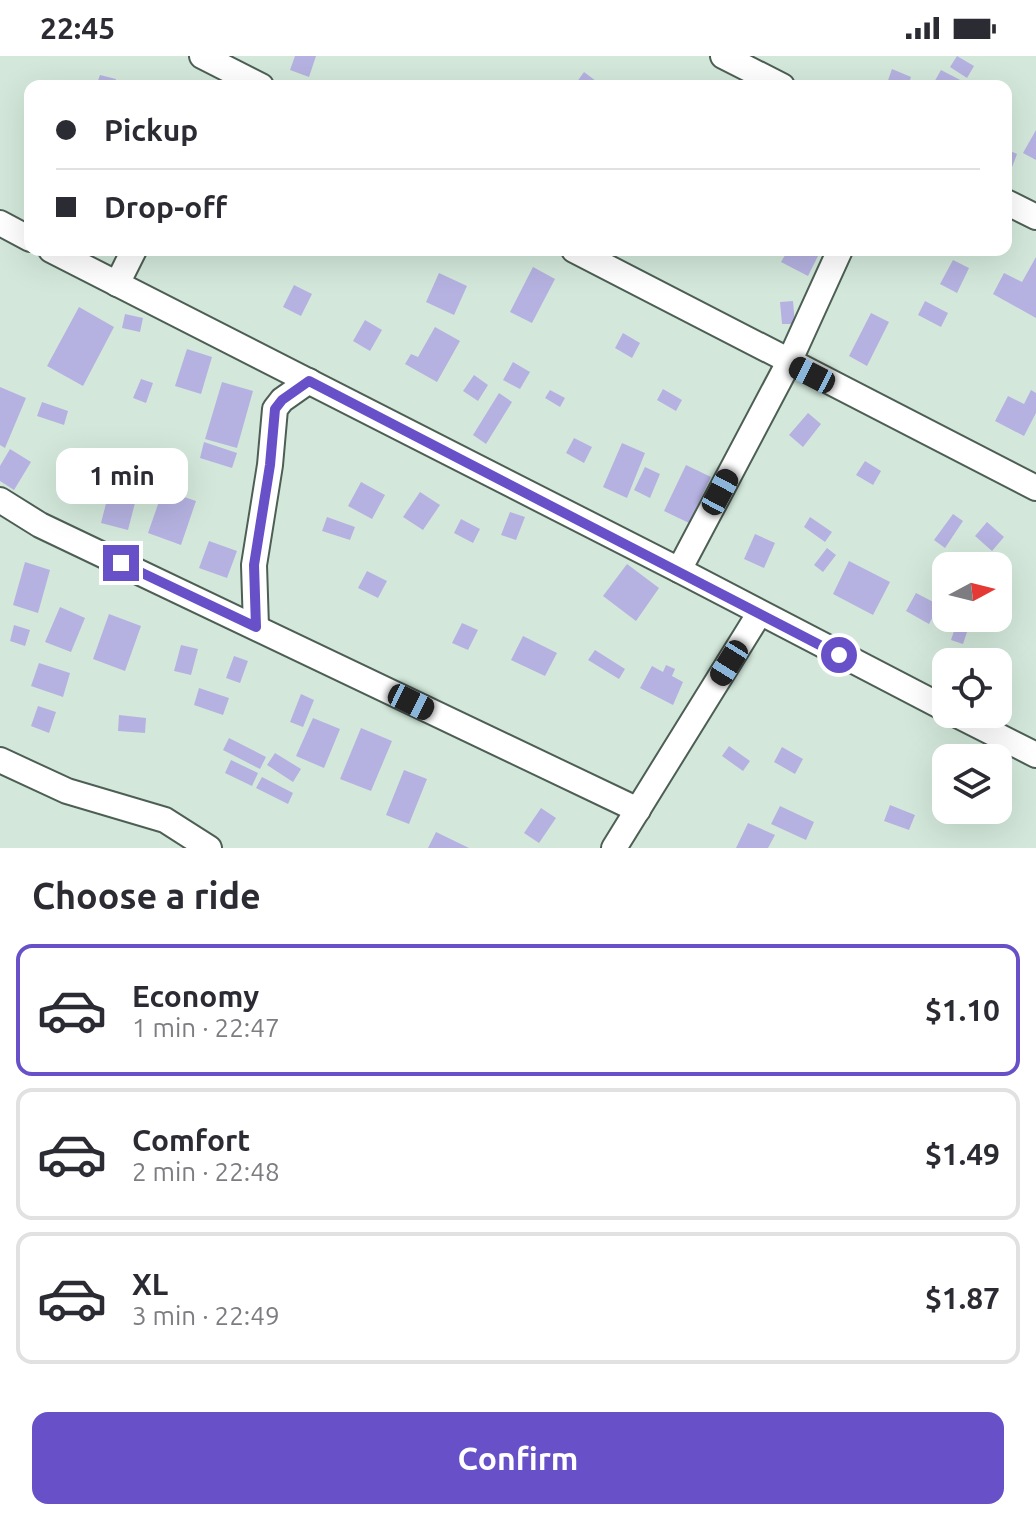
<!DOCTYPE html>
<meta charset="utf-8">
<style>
body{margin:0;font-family:Ubuntu,sans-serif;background:#f7f7f7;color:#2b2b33;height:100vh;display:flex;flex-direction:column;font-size:30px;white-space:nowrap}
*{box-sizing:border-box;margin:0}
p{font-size:26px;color:#7c7c81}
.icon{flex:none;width:44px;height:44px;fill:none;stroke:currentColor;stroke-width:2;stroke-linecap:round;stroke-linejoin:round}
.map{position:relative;height:792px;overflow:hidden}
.details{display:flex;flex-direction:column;background:#fff;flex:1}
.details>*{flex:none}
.top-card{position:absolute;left:24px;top:24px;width:988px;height:176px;border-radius:16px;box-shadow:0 8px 32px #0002;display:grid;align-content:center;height:176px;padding:0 32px;background:#fff}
.needle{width:52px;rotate:83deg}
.controls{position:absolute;left:932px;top:496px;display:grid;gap:16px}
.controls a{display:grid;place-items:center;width:80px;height:80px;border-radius:16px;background:#fff;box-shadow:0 8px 32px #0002;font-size:40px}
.end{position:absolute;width:36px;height:36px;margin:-18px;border:10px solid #6850c9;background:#fff;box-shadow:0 0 0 4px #fff}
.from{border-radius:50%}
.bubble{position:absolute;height:56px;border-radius:16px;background:#fff;box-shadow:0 8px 32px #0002;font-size:26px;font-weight:700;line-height:56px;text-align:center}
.car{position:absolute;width:24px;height:48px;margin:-24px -12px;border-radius:10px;box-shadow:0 0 6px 2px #0007;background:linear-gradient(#222 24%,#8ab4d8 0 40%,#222 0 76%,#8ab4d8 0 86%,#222 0)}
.top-card b{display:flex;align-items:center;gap:28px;height:76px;font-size:30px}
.top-card b+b{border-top:2px solid #e1e1e2}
.top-card i{width:20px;height:20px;background:#2b2b33}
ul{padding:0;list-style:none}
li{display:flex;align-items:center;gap:24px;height:132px;margin:0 16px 12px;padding:0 16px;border:4px solid #e1e1e2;border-radius:16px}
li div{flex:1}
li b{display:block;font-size:30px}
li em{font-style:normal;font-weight:700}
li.on{border-color:#6850c9}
li>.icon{width:72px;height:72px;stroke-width:1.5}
h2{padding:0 32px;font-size:36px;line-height:96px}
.action{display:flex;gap:16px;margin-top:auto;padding:16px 32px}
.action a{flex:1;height:92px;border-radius:16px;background:#6850c9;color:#fff;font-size:32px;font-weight:700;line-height:92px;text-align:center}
.status{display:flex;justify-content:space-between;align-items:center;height:56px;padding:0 40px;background:#fff;direction:ltr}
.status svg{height:22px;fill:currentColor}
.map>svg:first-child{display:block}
</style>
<div class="status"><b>22:45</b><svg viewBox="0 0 49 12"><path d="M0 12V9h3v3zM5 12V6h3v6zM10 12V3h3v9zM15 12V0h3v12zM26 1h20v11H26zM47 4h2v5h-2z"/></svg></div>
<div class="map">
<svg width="1036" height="792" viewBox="0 0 1036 792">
<rect width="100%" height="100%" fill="#d3e8db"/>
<!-- building -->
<g fill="#b5b2e1">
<polygon points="295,0 316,0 309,21 290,14"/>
<polygon points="957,0 974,10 967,22 950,11"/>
<polygon points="892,13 911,21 908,30 886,30"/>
<polygon points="941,14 966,27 964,30 932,30"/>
<polygon points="584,16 596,25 592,30 574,30"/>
<polygon points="100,19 116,23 114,30 96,30"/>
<polygon points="1036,74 1036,104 1023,97"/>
<polygon points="1006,93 1017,98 1006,127"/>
<polygon points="788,194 806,194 818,200 808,220 781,206"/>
<polygon points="1036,201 1036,262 993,238 1004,217 1022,226"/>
<polygon points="953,204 969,212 957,237 940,228"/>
<polygon points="533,211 555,223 532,267 510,256"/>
<polygon points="439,217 467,230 454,259 426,246"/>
<polygon points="294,229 312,238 301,260 283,251"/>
<polygon points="793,245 795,268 782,268 780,246"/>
<polygon points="925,245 948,257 941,271 918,259"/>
<polygon points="79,251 114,271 83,330 47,310"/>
<polygon points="871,257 889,266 867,310 849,300"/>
<polygon points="125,258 143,262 140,276 122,272"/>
<polygon points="365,264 382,274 370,295 353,285"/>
<polygon points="435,271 460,285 437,326 405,308 411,298 418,301"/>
<polygon points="623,277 640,287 632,302 615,292"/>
<polygon points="187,293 212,301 201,338 175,330"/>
<polygon points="513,306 530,316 520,333 503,324"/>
<polygon points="474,319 488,329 478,345 463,335"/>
<polygon points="141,323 153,327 146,347 133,342"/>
<polygon points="222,326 253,335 237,392 205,383"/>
<polygon points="0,331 26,342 5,392 0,389"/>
<polygon points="663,333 682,344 676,355 657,344"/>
<polygon points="550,334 565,342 560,351 545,342"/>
<polygon points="1031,334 1036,337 1036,357 1024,380 995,365 1008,340 1024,348"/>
<polygon points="499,337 512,346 486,388 473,379"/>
<polygon points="42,346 68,355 64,369 37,360"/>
<polygon points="808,357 821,368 803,391 789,379"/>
<polygon points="574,382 592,391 584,407 566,397"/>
<polygon points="204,386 237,397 232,412 200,402"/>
<polygon points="622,387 645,397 627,442 603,431"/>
<polygon points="10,393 31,406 14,434 0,425 0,410"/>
<polygon points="865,405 881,415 873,429 856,419"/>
<polygon points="686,409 711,421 689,467 664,455"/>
<polygon points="645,411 660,418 650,442 634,434"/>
<polygon points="361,426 385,439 372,463 348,450"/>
<polygon points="163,434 196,445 181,489 148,477"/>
<polygon points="109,436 136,443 128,474 101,467"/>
<polygon points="420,436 440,449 423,474 403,461"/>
<polygon points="510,456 525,461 516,484 501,479"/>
<polygon points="953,458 963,465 945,492 934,484"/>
<polygon points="327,461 355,471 350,484 322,475"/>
<polygon points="810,461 832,476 825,486 804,471"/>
<polygon points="461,463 480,473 473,487 454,477"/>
<polygon points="987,466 1004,481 992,495 975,480"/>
<polygon points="755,478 775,487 764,512 744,503"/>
<polygon points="209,485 237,495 227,522 199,512"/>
<polygon points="827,492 836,499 823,516 814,509"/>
<polygon points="849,505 890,526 873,559 833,538"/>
<polygon points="25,506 50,514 38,557 13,549"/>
<polygon points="627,508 659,532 636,565 603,540"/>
<polygon points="367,515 387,525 378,542 358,532"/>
<polygon points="916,537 939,549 929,568 906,555"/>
<polygon points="60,551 85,562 71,596 45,586"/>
<polygon points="109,558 141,570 125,615 93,603"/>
<polygon points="462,567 478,574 468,594 452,587"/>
<polygon points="14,569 30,574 25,590 10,585"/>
<polygon points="956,569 968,573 963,588 951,584"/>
<polygon points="523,580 557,597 545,620 511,604"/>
<polygon points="181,589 198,593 191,619 174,615"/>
<polygon points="595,594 625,613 619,623 588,604"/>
<polygon points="234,600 248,605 240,627 226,622"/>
<polygon points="39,607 70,617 63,641 31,630"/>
<polygon points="666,609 675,613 672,620 683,626 673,649 640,632 652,610 663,616"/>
<polygon points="199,632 229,642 223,659 194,649"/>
<polygon points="301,638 314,644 303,671 290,666"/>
<polygon points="38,650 56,656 49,677 31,670"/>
<polygon points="119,659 146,662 145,677 118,675"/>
<polygon points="313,662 340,673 324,712 296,700"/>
<polygon points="361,672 392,685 371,735 340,723"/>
<polygon points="229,682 266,701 260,713 223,694"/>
<polygon points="729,690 750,705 743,715 722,700"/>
<polygon points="782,691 803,703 795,718 774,706"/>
<polygon points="275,697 301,713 293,726 267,709"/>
<polygon points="231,704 258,717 252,730 225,717"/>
<polygon points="404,714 427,723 409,768 386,759"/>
<polygon points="262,721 293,737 288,748 256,732"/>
<polygon points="890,749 915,759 909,774 884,765"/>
<polygon points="780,750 814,766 806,784 771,768"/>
<polygon points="541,752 556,762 539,787 524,777"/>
<polygon points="748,767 775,779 768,792 736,792"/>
<polygon points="436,776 469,792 428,792"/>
</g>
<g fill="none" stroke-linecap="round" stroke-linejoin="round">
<defs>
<g id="minor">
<polyline points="202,0 261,30"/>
<polyline points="723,0 782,30"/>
<polyline points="1006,146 1036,161"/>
<polyline points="0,167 30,183"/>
<polyline points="51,194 679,514 946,653"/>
<polyline points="574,194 1036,432"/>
<polyline points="117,228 134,194"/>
<polyline points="0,444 40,469 638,754"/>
<polyline points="679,514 789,306 840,194"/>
<polyline points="256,571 254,509 270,409 275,353 282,344 309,325"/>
<polyline points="955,658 1036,699"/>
<polyline points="0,704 67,735 165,764 209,792"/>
<polyline points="614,792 759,558"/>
</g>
</defs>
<!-- minor casing -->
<use href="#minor" stroke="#4d5f55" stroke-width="28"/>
<!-- minor -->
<use href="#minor" stroke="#fff" stroke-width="24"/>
</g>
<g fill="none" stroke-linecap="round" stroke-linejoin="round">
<!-- route -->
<polyline stroke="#6850c9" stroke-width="10" points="121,507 256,571 254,509 270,409 275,353 282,344 309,325 839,599"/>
</g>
</svg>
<div class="controls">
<a><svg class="needle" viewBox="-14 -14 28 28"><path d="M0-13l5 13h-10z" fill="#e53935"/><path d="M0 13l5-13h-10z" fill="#7c7c81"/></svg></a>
<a><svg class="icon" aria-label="locate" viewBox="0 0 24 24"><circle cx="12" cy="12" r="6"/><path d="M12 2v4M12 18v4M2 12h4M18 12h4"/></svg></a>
<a><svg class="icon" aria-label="layers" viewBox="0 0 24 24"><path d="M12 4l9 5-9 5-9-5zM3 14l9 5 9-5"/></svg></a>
</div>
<i class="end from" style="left:839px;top:599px"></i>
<i class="end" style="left:121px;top:507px"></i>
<div class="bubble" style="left:56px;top:392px;width:132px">1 min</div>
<i class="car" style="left:812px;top:319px;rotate:297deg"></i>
<i class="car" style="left:720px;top:436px;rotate:28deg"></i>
<i class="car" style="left:729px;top:607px;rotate:212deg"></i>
<i class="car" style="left:411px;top:646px;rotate:116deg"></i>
<div class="top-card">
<b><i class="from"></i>Pickup</b>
<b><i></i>Drop-off</b>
</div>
</div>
<section class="details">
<h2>Choose a ride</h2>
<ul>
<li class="on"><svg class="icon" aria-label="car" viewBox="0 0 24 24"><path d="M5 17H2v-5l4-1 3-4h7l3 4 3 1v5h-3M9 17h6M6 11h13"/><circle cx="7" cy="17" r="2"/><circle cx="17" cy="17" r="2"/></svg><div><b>Economy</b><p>1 min · 22:47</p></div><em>$1.10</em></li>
<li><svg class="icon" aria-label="car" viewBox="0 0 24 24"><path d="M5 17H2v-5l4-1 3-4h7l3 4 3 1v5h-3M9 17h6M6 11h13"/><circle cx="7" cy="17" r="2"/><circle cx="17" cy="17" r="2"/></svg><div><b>Comfort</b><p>2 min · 22:48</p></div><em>$1.49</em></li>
<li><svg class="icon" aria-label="car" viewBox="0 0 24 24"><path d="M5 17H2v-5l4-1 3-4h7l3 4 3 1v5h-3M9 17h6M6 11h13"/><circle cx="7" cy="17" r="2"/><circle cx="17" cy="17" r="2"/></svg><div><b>XL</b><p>3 min · 22:49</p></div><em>$1.87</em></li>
</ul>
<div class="action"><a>Confirm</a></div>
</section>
